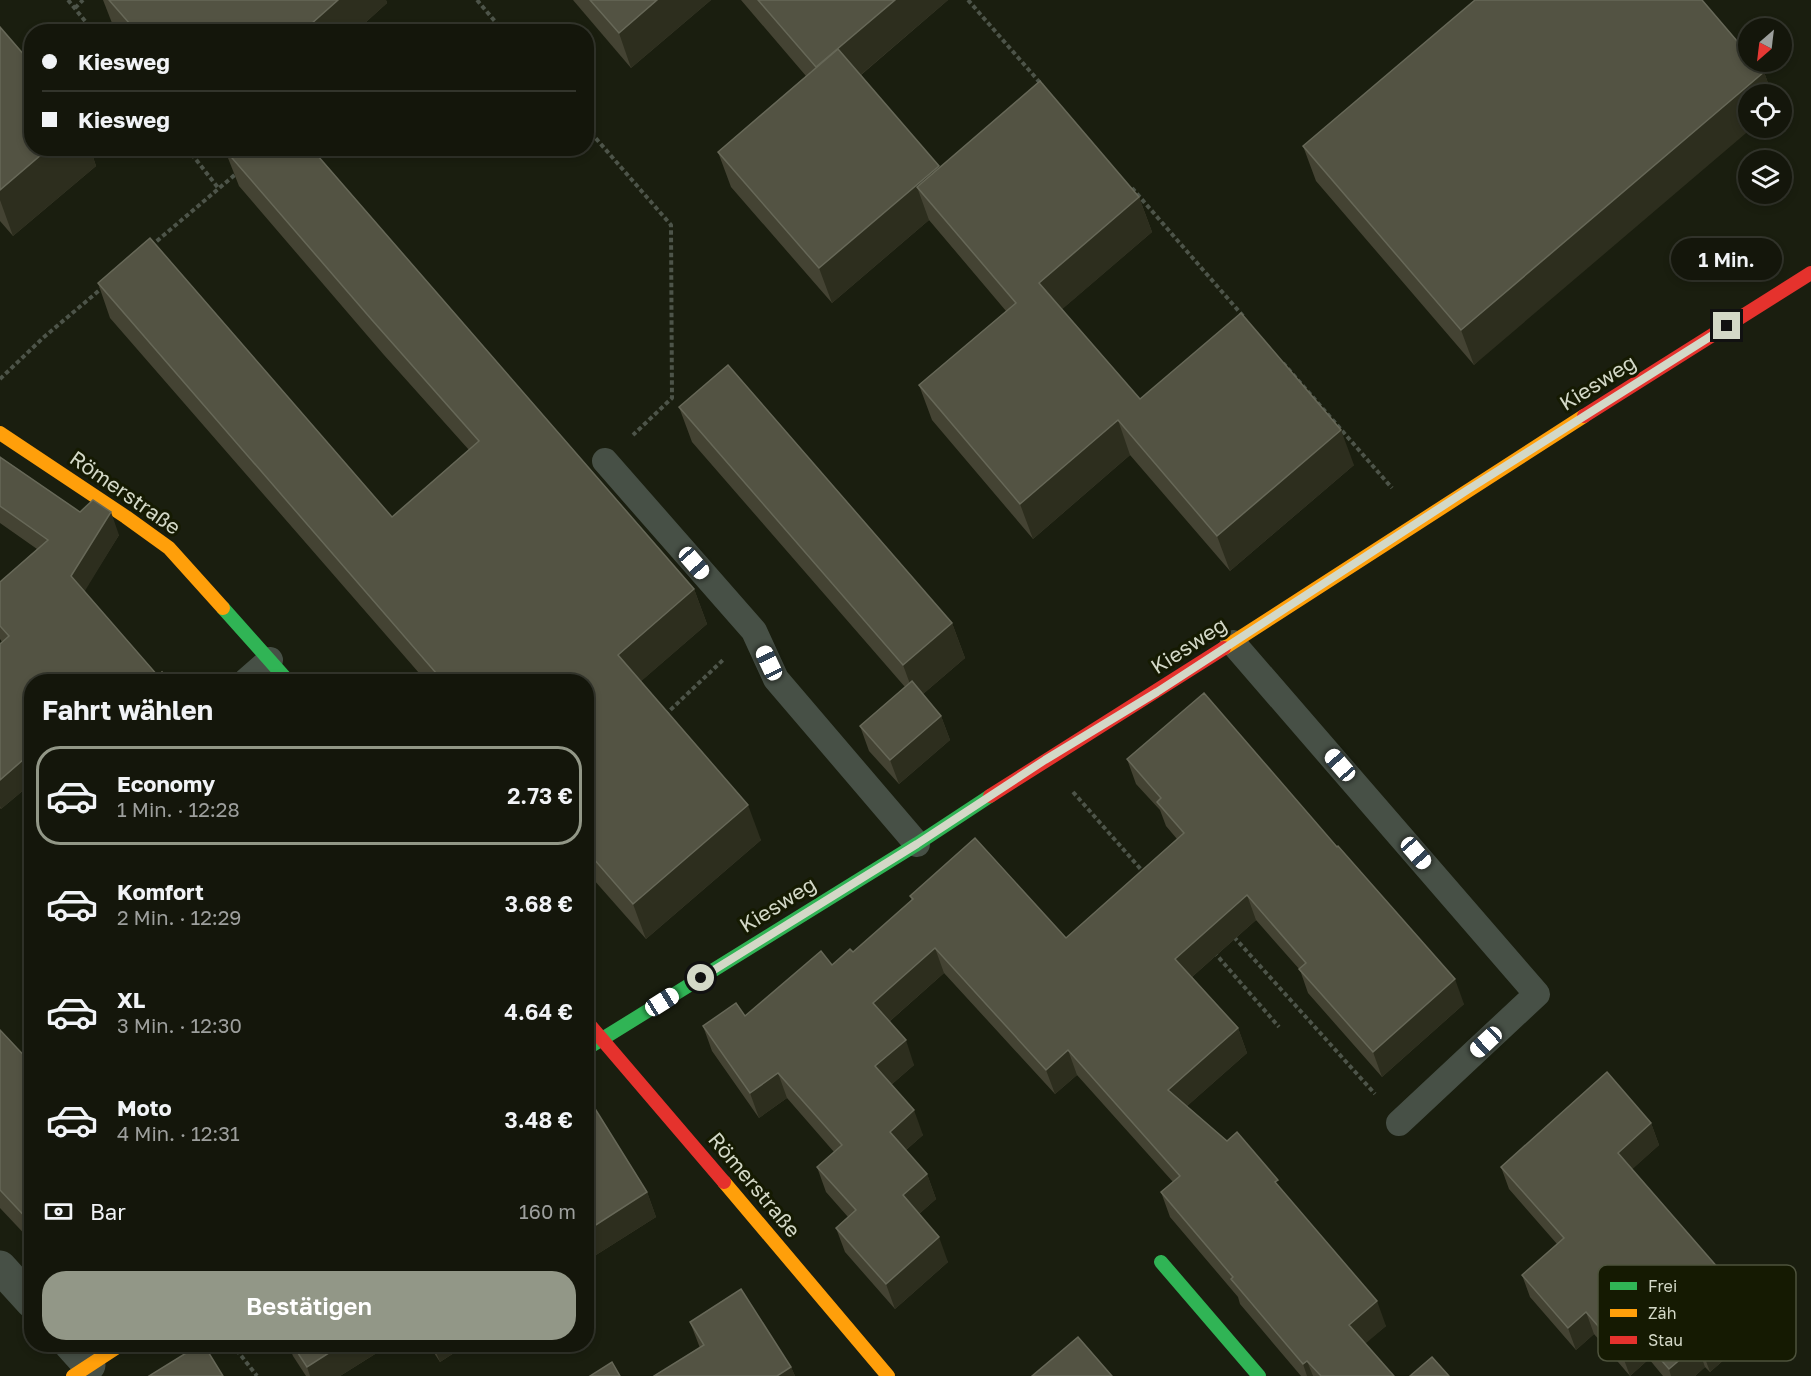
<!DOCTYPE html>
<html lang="de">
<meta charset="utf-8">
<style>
body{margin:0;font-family:"Golos Text",sans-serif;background:#1d1f14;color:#f1f3f6;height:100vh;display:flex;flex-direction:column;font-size:22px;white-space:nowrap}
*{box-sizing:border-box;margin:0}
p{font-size:20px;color:#9d9f9d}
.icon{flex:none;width:33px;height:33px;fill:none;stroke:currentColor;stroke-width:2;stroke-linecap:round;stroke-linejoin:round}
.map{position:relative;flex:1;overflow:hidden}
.details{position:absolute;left:24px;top:674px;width:570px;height:678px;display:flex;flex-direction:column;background:#14160b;border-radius:24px;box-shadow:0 3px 9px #0003,0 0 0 2px #33352c}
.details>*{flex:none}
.hud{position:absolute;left:24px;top:24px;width:570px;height:132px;border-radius:24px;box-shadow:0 3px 9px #0003,0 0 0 2px #33352c;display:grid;align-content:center;height:132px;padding:0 18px;background:#14160b}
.needle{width:39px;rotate:208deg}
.fabs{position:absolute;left:1738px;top:18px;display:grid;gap:12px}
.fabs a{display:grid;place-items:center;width:54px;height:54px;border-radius:50%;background:#14160b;box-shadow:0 3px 9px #0003,0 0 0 2px #33352c;font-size:30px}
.end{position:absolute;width:27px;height:27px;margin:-14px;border:8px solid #d3d8c7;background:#111;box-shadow:0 0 0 3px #111}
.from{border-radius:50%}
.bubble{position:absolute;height:42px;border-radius:21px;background:#14160b;box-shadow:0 3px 9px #0003,0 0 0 2px #33352c;font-size:20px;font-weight:600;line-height:42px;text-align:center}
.car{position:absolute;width:18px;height:36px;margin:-18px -9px;border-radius:8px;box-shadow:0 0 4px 2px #0007;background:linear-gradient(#fff 24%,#345 0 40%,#fff 0 76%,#345 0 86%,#fff 0)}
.hud b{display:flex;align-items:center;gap:21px;height:57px;font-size:22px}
.hud b+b{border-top:2px solid #33352c}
.hud i{width:15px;height:15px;background:#f1f3f6}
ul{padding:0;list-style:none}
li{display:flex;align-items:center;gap:18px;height:99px;margin:0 12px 9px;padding:0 6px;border:3px solid transparent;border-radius:24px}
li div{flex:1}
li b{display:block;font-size:22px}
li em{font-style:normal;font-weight:600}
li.selected{border-color:#929787}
li>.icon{width:54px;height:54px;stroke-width:1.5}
h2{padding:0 18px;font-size:27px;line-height:72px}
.pay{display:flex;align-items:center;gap:15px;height:66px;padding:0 18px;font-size:22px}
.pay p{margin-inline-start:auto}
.action{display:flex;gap:12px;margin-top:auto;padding:12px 18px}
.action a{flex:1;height:69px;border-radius:24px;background:#929787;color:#fff;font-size:24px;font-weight:600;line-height:69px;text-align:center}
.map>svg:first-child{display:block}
</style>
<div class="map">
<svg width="1811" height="1376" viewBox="0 0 1811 1376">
<rect width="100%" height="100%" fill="#1a1e0f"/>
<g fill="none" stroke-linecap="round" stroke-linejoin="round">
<!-- path -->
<g stroke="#4d5449" stroke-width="4" stroke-dasharray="4.5 3" stroke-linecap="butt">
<polyline points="68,0 94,32"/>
<polyline points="477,0 504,32"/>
<polyline points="968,0 1042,85"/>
<polyline points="75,8 83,0"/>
<polyline points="586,127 671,225 672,398 633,435"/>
<polyline points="187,148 219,189"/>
<polyline points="1132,188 1243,316"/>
<polyline points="151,246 237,173"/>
<polyline points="1283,363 1392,488"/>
<polyline points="0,379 44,337 102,288"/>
<polyline points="665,715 723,660"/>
<polyline points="1073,792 1145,874"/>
<polyline points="1234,937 1375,1094"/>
<polyline points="1214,952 1279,1027"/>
<polyline points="232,1344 257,1376"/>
</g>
<!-- lane -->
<g stroke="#475046" stroke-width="26">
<polyline points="605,461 754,631 776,679 917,844"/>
<polyline points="1233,643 1537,994 1399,1123"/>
<polyline points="246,681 270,660"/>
</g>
<!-- street -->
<g stroke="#475046" stroke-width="33">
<polyline points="0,1267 32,1302"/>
<polyline points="70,1344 89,1365"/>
</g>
<!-- fast -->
<g stroke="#30b455" stroke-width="14">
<polyline points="223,608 288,681"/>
<polyline points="586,1049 917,844 990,796"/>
<polyline points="1161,1262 1259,1376"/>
</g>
<!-- slow -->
<g stroke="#ff9f0a" stroke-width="14">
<polyline points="0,433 126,517 169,548 223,608"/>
<polyline points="1224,648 1584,416"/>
<polyline points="724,1182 888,1376"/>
<polyline points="73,1376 122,1344"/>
</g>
<!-- jam -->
<g stroke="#e5322d" stroke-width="14">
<polyline points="1584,416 1811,273"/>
<polyline points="990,796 1224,648"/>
<polyline points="588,1023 724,1182"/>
</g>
</g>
<!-- wall -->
<g fill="#444333">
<polygon points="103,0 386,0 387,3 355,32 119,32 112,23"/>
<polygon points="573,0 711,0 631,68"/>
<polygon points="741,0 948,0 861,75 939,167 1139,197 1152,232 1062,309 1140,399 1354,465 1230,571 1130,455 1033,539 932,420 919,385 1006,311 929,220 832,303 731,187 718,152 806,76"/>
<polygon points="0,27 32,148 90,148 96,166 13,236 0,221"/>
<polygon points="1764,72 1772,94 1749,94 1474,365 1316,181 1303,146"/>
<polygon points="221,148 311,148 694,589 707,624 641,681 761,840 646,939 586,871 586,681 426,681 110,318 98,283 392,517 469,450 384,355 239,186 228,158"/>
<polygon points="679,407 952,623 965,658 923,694 941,716 950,740 899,784 869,751 860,726 905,687 692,442"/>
<polygon points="0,457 80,512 119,535 84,591 158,676 169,681 32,681 32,783 1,809 0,808 0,644 2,642 0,639 0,582 37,549 0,523"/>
<polygon points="1127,759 1464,1004 1382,1077 1308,993 1300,970 1256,920 1192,977 1238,1028 1247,1053 1187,1106 1281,1189 1386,1326 1365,1343 1394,1376 1301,1376 1240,1304 1238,1297 1170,1217 1161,1192 1173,1182 1077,1075 1055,1094 944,973 889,1022 914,1065 891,1085 923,1135 906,1150 927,1174 936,1199 919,1214 948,1262 895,1309 845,1252 836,1228 848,1217 826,1192 817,1167 834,1152 787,1098 759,1118 712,1051 703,1026 745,1016 853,952 912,901 910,896 1066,938 1177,839 1166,826 1160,810 1136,784"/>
<polygon points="0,1030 32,1064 32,1242 0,1208"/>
<polygon points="586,1100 647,1192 656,1217 596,1255 586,1239"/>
<polygon points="1651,1123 1659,1145 1632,1169 1726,1277 1728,1283 1750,1308 1758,1330 1710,1372 1705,1367 1695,1376 1663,1376 1649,1359 1630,1376 1594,1334 1576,1350 1530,1297 1522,1275 1557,1244 1509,1189 1501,1167"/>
<polygon points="690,1322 791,1367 795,1376 654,1376 700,1348"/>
<polygon points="288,1344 391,1344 340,1376 306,1376 293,1356"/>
<polygon points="428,1344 468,1344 440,1362"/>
</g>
<!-- shaded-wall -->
<g fill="#2d2e1e">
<polygon points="338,0 386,0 387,3 355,32 302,32"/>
<polygon points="657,0 711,0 631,68 619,33"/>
<polygon points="895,0 948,0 829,102 816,67"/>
<polygon points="1764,72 1772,94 1749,94 1749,128 1752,128 1474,365 1461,330"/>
<polygon points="49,148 90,148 96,166 13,236 0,200 0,190"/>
<polygon points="939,166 951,201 917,187 929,220 832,303 819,268"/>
<polygon points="1139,197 1152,232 1052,318 1039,283"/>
<polygon points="1118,420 1130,455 1033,539 1020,504"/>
<polygon points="1341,430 1354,465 1230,571 1217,536"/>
<polygon points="111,512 119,535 80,599 71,576"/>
<polygon points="694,589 707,624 631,690 618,655"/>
<polygon points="952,623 965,658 916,700 903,665"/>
<polygon points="941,716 950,740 899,784 890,760"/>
<polygon points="32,752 32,783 1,809 0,806 0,780"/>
<polygon points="748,805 761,840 646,939 633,904"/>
<polygon points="1247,895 1256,920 1184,984 1175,959"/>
<polygon points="935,948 944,973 882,1028 873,1003"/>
<polygon points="1455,979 1464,1004 1382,1077 1373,1052"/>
<polygon points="1238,1028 1247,1053 1177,1115 1168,1090"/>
<polygon points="906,1040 914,1065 884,1091 875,1066"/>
<polygon points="1068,1050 1077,1075 1055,1094 1046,1070"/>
<polygon points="778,1073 787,1098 759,1118 750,1093"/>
<polygon points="914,1110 923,1135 899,1156 890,1132"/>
<polygon points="1651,1123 1659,1145 1626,1175 1618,1153"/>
<polygon points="927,1174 936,1199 912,1220 903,1195"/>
<polygon points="647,1192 656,1217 596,1255 588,1230"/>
<polygon points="939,1237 948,1262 895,1309 886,1284"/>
<polygon points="1377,1301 1386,1326 1358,1350 1349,1325"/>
<polygon points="1750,1308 1758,1330 1710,1372 1702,1350"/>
<polygon points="1586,1312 1594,1334 1576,1350 1568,1328"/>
<polygon points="1641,1337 1649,1359 1630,1376 1622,1354"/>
<polygon points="343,1344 391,1344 340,1376 310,1376 307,1367"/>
<polygon points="444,1344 468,1344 440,1362 435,1350"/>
<polygon points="1697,1345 1705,1367 1695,1376 1671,1376 1669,1369"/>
<polygon points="1307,1361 1313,1376 1307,1376 1303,1364"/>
<polygon points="791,1367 795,1376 777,1376"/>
</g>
<!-- building -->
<g fill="#535343" stroke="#676858" stroke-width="1.5">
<polygon points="109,0 338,0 302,32 137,32"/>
<polygon points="590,0 657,0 619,33"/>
<polygon points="758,0 895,0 816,67"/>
<polygon points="1475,0 1702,0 1749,55 1749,62 1755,62 1764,72 1461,330 1303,146"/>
<polygon points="0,27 32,64 32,148 49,148 0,190"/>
<polygon points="838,49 939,166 819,268 718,152"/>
<polygon points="1040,81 1139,197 1039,283 1140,399 1241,313 1341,430 1217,536 1118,420 1020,504 919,385 1016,303 917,187"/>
<polygon points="229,148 311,148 694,589 618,655 748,805 633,904 586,850 586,681 443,681 98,283 150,238 392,517 479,441 372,320 226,151"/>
<polygon points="728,365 952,623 903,665 679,407"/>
<polygon points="0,457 80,512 93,500 111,512 71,576 158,676 162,672 169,681 32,681 32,752 0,780 0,644 9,636 0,626 0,582 48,540 0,506"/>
<polygon points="912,681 941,716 890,760 860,726"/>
<polygon points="1204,693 1337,847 1338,846 1455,979 1373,1052 1299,969 1306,963 1247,895 1175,959 1238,1028 1168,1090 1227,1141 1237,1132 1278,1180 1275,1182 1377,1301 1349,1325 1394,1376 1321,1376 1307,1361 1303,1364 1231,1279 1233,1277 1161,1192 1180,1176 1068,1050 1046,1070 935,948 873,1003 906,1040 875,1066 914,1110 890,1132 927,1174 903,1195 939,1237 886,1284 836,1228 856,1210 817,1167 842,1145 778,1073 750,1093 703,1026 736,1003 745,1016 821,951 832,965 850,949 853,952 913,899 910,896 975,838 1066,938 1184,833 1157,802 1161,798 1127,759"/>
<polygon points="0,1030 32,1064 32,1224 0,1190"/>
<polygon points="1607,1072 1651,1123 1618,1153 1726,1277 1724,1278 1750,1308 1702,1350 1697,1345 1669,1369 1641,1337 1622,1354 1586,1312 1568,1328 1522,1275 1564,1238 1501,1167"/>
<polygon points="589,1099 647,1192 588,1230 586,1228 586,1100"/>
<polygon points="741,1289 791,1367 777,1376 654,1376 704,1345 690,1322"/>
<polygon points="1078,1337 1112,1376 1032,1376"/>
<polygon points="292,1344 343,1344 307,1367"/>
<polygon points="432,1344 444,1344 435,1350"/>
<polygon points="191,1350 207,1350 223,1376 149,1376"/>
<polygon points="1432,1357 1449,1376 1410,1376"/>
<polygon points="612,1362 620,1376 590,1376"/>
</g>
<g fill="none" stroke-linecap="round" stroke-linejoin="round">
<!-- route -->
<polyline stroke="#d3d8c7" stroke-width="8" points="701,978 917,844 1045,760 1157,692 1469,489 1727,326"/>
</g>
<g text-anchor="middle" stroke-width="6" stroke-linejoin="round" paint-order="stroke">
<!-- street labels -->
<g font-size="21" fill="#d3d8c7" stroke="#151a02">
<text transform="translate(1598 383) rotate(-32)" y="7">Kiesweg</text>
<text transform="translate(125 493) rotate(35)" y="7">Römerstraße</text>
<text transform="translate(1189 646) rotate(-33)" y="7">Kiesweg</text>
<text transform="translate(778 905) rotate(-32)" y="7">Kiesweg</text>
<text transform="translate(754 1185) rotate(50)" y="7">Römerstraße</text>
</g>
</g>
<!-- legend -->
<rect x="1598" y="1265" width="198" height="96" rx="9" fill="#151a02" stroke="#4e533d" stroke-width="1.5"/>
<rect x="1610" y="1282" width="27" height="8" fill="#30b455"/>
<rect x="1610" y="1309" width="27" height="8" fill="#ff9f0a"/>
<rect x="1610" y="1336" width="27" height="8" fill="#e5322d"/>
<g font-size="16" fill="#d3d8c7">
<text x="1648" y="1292">Frei</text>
<text x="1648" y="1319">Zäh</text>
<text x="1648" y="1346">Stau</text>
</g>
</svg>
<div class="fabs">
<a><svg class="needle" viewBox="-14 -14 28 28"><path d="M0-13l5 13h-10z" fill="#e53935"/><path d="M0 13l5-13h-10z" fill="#9d9f9d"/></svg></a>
<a><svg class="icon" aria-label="locate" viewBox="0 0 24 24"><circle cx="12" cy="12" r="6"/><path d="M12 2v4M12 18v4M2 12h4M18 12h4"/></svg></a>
<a><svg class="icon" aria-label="layers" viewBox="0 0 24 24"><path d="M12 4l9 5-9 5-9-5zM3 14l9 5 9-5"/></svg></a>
</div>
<i class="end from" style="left:701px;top:978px"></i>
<i class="end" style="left:1727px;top:326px"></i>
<div class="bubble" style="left:1671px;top:238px;width:111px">1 Min.</div>
<i class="car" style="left:694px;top:563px;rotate:139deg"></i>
<i class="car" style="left:769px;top:663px;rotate:335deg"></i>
<i class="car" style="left:1340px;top:765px;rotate:319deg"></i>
<i class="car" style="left:1416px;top:853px;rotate:139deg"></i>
<i class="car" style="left:662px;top:1002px;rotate:58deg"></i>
<i class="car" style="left:1486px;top:1042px;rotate:227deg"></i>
<div class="hud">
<b><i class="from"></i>Kiesweg</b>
<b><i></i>Kiesweg</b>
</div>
<section class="details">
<h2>Fahrt wählen</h2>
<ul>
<li class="selected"><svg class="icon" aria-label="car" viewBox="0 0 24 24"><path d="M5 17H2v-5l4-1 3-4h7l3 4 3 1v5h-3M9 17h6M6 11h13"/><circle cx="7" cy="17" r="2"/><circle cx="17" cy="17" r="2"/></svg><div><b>Economy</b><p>1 Min. · 12:28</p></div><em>2.73 €</em></li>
<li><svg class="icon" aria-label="car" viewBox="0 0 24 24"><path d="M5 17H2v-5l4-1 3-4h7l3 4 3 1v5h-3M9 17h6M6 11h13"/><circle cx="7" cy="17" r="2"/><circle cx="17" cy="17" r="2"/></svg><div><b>Komfort</b><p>2 Min. · 12:29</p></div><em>3.68 €</em></li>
<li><svg class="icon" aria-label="car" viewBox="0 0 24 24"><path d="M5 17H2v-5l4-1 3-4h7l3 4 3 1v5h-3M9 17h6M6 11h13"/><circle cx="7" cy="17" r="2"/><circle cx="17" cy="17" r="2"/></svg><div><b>XL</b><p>3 Min. · 12:30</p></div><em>4.64 €</em></li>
<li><svg class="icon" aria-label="car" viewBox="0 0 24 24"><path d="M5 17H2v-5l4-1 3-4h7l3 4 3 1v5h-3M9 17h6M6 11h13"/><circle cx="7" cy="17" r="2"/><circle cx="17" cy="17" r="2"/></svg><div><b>Moto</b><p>4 Min. · 12:31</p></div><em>3.48 €</em></li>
</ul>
<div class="pay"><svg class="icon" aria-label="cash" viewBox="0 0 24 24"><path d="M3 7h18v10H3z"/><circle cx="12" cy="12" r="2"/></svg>Bar<p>160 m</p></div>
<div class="action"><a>Bestätigen</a></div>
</section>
</div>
